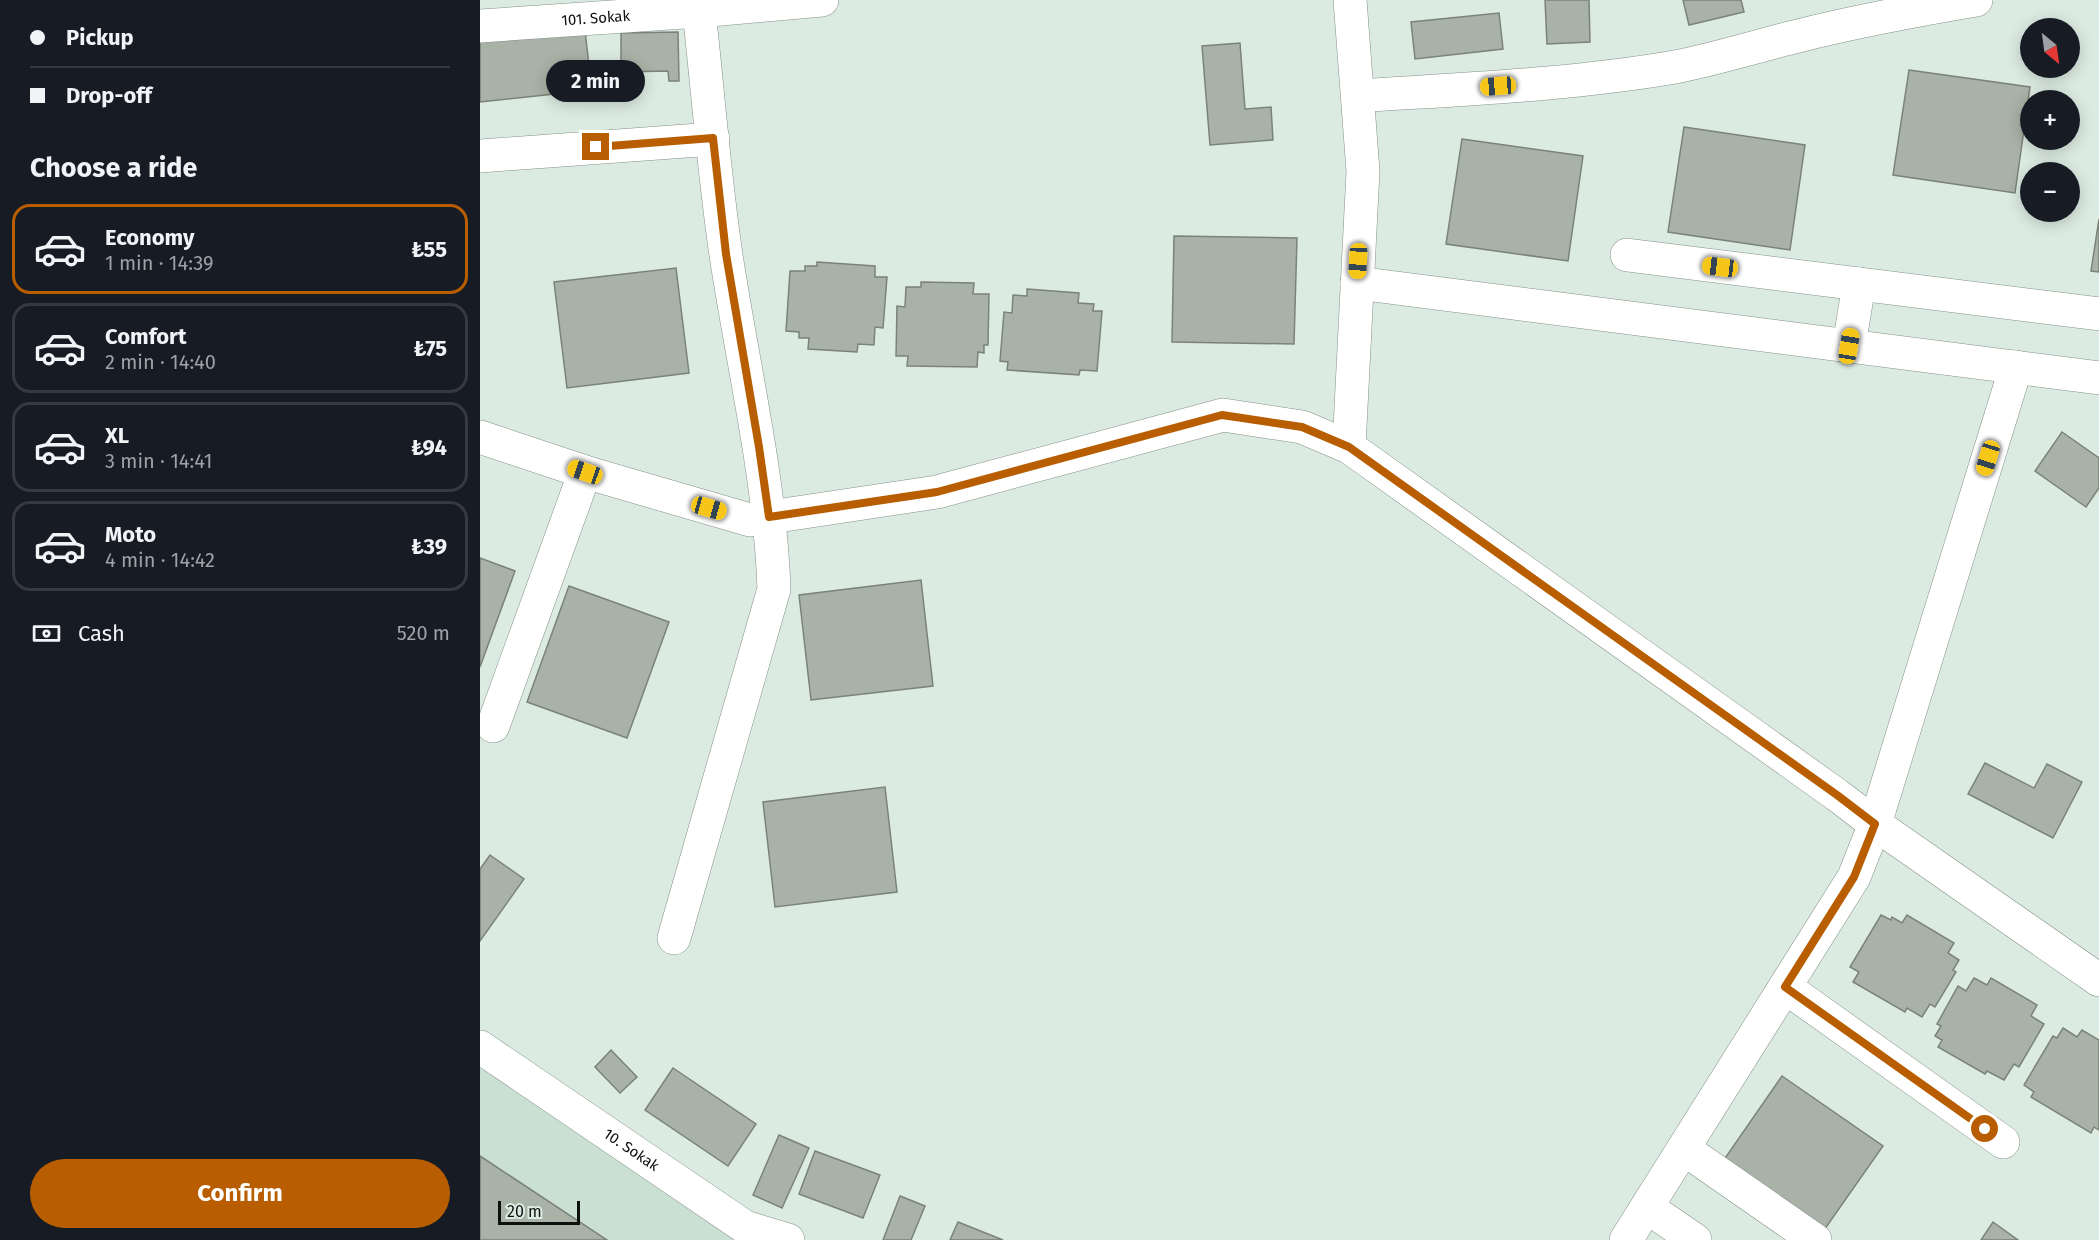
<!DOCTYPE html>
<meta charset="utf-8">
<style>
body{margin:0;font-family:"Fira Sans",sans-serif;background:#242831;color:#f1f3f6;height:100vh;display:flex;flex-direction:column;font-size:22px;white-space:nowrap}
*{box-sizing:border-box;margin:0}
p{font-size:20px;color:#9ea1a6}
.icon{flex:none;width:33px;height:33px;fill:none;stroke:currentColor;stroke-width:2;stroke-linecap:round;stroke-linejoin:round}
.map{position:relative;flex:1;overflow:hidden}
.drawer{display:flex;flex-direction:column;background:#171b24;width:480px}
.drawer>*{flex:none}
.top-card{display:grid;align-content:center;height:132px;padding:0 30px;background:#171b24}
.needle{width:39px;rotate:151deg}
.tools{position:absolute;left:1540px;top:18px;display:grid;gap:12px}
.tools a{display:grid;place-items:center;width:60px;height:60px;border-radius:50%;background:#171b24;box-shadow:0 3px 15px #0003;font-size:30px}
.scale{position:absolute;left:18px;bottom:15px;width:82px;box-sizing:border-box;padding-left:6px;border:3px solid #0c110e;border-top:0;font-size:16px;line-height:21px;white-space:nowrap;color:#0c110e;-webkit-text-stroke:4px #dcebe2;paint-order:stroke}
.end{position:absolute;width:27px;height:27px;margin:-14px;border:8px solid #b85e00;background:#fff;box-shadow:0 0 0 3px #fff}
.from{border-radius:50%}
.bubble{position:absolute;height:42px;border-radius:21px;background:#171b24;box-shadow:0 3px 15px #0003;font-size:20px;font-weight:700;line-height:42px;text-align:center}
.car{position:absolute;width:18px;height:36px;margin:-18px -9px;border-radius:8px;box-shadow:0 0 4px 2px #0007;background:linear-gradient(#f5c518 24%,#345 0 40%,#f5c518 0 76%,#345 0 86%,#f5c518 0)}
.top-card b{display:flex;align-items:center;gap:21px;height:57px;font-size:22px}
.top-card b+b{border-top:2px solid #363941}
.top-card i{width:15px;height:15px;background:#f1f3f6}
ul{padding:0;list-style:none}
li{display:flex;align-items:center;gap:18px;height:90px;margin:0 12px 9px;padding:0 18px;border:3px solid #363941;border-radius:18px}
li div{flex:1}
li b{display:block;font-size:22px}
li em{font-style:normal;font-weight:700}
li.on{border-color:#b85e00}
li>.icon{width:54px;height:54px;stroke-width:1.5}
h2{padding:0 30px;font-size:27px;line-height:72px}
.pay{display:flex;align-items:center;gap:15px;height:66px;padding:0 30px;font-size:22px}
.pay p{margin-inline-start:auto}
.primary-button{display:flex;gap:12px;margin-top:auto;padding:12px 30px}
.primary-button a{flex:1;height:69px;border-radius:36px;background:#b85e00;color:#fff;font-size:24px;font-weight:700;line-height:69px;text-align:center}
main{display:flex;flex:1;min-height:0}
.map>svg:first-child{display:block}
</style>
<main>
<section class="drawer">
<div class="top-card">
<b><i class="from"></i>Pickup</b>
<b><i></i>Drop-off</b>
</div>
<h2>Choose a ride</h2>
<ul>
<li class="on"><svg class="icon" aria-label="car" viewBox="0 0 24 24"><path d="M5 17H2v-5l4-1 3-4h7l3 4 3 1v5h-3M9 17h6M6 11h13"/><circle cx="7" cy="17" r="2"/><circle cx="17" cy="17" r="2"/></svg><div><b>Economy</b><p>1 min · 14:39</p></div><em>₺55</em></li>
<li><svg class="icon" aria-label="car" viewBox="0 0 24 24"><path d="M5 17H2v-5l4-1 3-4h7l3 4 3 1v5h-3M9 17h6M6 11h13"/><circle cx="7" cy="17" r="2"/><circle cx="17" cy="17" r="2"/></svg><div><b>Comfort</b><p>2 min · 14:40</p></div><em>₺75</em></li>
<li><svg class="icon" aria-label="car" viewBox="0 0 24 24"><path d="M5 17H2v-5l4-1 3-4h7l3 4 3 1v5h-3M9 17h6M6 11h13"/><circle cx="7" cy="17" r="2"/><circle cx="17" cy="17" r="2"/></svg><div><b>XL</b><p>3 min · 14:41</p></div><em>₺94</em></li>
<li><svg class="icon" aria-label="car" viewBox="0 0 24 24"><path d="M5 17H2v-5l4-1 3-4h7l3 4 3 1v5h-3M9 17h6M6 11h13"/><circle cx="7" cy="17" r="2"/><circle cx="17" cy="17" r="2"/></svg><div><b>Moto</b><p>4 min · 14:42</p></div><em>₺39</em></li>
</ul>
<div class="pay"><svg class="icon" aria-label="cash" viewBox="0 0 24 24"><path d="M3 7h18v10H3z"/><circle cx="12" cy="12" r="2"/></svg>Cash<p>520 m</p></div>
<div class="primary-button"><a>Confirm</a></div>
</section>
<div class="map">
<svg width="1619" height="1240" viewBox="0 0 1619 1240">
<rect width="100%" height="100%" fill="#dcebe2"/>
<!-- built -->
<polygon fill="#cae0d3" points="0,1059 256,1240 0,1240"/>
<!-- building -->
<g fill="#a9b2a7" stroke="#7b8378" stroke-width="1.5">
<polygon points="1065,0 1109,0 1110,42 1067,44"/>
<polygon points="1203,0 1261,0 1264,12 1209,25"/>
<polygon points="1019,13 1023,49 935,59 931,22"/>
<polygon points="105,31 112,90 0,102 0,42"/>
<polygon points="198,32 199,81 189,81 188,71 141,72 141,33"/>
<polygon points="760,43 765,109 791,107 793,140 730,145 722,46"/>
<polygon points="1429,70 1550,87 1535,193 1413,175"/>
<polygon points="1204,127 1325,145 1310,250 1188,232"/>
<polygon points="982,139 1103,156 1088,261 966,244"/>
<polygon points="1619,219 1619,272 1611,271"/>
<polygon points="694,236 817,238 814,344 692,342"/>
<polygon points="337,262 395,266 395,277 407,277 403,328 395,327 394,345 378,344 377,352 328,349 329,338 319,338 319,332 306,331 310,271 325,271 325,266 337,266"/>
<polygon points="196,268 209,373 87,388 74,282"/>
<polygon points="441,282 494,283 493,294 509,294 508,345 504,345 504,353 498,352 497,367 427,366 428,356 416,356 417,306 425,307 426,287 441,287"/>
<polygon points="547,289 599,293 598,303 614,304 613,311 622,311 617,371 600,370 599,375 527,370 528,362 520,361 524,312 532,313 533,295 547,296"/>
<polygon points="1582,432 1619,458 1619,488 1606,507 1555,471"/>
<polygon points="0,558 35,571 0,667"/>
<polygon points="441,580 453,686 331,700 319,595"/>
<polygon points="89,586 189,622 147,738 47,702"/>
<polygon points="1505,763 1554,788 1567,764 1602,782 1573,838 1488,794"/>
<polygon points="405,787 417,892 295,907 283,802"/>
<polygon points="10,855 44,879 0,941 0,869"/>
<polygon points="1401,915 1411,920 1412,917 1422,923 1427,915 1474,943 1468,953 1479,960 1473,970 1476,972 1455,1007 1450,1004 1442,1017 1427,1008 1425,1012 1373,982 1379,972 1370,967"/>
<polygon points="1494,978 1507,985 1511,978 1557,1005 1551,1016 1564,1024 1539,1067 1534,1064 1524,1080 1507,1071 1505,1074 1458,1047 1462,1040 1455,1036 1461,1026 1457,1024 1478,986 1486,991"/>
<polygon points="1583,1028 1597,1037 1602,1030 1619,1040 1619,1130 1614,1127 1611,1133 1551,1097 1554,1092 1544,1085 1573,1036 1577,1038"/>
<polygon points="131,1050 157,1077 140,1093 115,1067"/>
<polygon points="193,1068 276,1124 248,1166 165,1110"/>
<polygon points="1302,1076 1403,1146 1342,1233 1241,1164"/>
<polygon points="299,1135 329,1148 302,1208 273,1195"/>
<polygon points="335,1151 400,1175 383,1218 319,1194"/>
<polygon points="0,1156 127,1240 0,1240"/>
<polygon points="420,1196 445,1206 431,1240 403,1240"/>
<polygon points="478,1222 523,1240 470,1240"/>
<polygon points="1513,1222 1538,1240 1501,1240"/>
</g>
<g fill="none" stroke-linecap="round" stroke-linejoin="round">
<defs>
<g id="minor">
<path id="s1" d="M0,26L219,11L217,0"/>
<path d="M878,96C983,89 1090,85 1195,67C1236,59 1277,46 1318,36C1377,21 1437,10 1496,0"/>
<polyline points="0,156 233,139"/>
<polyline points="1147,255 1619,314"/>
<polyline points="877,283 1619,378"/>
<polyline points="1369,346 1379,284"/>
<polyline points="0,437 105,472 270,520 457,492 743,415 822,427 869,447 1357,795 1395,824 1619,980"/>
<polyline points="869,447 883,171 870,0"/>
<polyline points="13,726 105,472"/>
<path d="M194,938L294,589C290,477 263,367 246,255C234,174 228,92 219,11L342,0"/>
<polyline points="1305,987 1523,1142"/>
<path id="s2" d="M0,1047L265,1227L308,1240"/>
<polyline points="1204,1149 1335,1240"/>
<polyline points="1167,1207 1215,1240"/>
<polyline points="1146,1240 1374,877 1395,824 1536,367"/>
</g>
</defs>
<!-- minor casing -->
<use href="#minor" stroke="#849189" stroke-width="34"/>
<!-- minor -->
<use href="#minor" stroke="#fff" stroke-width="33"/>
</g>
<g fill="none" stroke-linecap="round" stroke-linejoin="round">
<!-- route -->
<polyline stroke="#b85e00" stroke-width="8" points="116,147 233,138 246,254 279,447 289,517 457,492 742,415 822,427 869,447 1357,795 1395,824 1374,877 1305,987 1505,1129"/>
</g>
<g text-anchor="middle" stroke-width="4.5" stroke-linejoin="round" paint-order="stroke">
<!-- street labels -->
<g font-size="15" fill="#0c110e" stroke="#dcebe2">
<text dy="5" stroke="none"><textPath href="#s1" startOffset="116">101. Sokak</textPath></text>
<text dy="5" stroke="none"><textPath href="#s2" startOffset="183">10. Sokak</textPath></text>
</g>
</g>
</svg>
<div class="tools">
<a><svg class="needle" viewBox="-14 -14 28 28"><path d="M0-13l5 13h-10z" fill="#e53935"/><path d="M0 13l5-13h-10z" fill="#9ea1a6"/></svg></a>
<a>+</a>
<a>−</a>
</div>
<div class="scale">20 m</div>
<i class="end from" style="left:1505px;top:1129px"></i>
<i class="end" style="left:116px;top:147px"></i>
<div class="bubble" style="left:66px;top:60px;width:99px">2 min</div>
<i class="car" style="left:1018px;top:86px;rotate:266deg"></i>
<i class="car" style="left:878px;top:261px;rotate:183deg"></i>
<i class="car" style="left:1240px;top:267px;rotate:277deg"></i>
<i class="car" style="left:1369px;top:346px;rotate:9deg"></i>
<i class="car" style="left:1508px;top:458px;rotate:197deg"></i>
<i class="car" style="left:105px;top:472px;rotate:289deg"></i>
<i class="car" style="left:229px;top:508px;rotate:106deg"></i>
</div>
</main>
